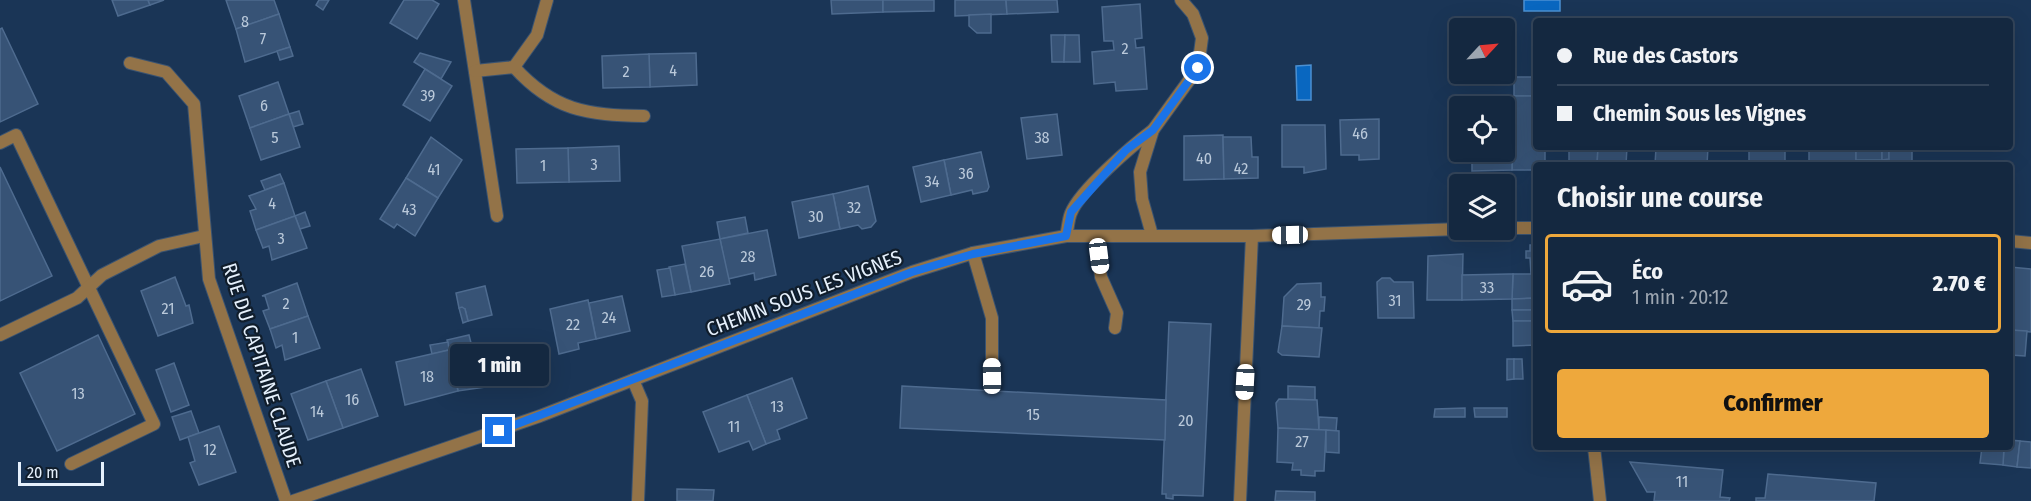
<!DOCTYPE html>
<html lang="fr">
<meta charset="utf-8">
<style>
body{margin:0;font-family:"Fira Sans Condensed",sans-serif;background:#21344b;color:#f1f3f6;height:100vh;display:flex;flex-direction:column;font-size:22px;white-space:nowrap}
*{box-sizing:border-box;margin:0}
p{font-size:20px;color:#9da6b1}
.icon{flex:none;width:33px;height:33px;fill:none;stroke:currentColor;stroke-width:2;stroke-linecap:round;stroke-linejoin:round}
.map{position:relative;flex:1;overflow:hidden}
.panel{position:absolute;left:1533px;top:162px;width:480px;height:288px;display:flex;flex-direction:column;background:#142840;border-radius:6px;box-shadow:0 6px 24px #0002,0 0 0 2px #334459}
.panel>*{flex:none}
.top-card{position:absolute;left:1533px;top:18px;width:480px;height:132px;border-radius:6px;box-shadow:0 6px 24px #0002,0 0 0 2px #334459;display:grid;align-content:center;height:132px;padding:0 24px;background:#142840}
.needle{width:39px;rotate:64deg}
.controls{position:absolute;left:1449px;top:18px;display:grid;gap:12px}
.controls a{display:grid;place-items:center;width:66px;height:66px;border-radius:6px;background:#142840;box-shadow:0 6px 24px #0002,0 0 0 2px #334459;font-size:30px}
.scale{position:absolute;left:18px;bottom:15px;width:86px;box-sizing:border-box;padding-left:6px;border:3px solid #e5f0fc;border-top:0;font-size:16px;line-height:21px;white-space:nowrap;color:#e5f0fc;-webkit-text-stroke:4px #101d2b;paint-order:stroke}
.end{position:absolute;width:27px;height:27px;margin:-14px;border:8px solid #1a73e8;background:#fff;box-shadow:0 0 0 3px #fff}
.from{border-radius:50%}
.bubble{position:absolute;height:42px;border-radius:6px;background:#142840;box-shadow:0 6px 24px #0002,0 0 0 2px #334459;font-size:20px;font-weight:800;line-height:42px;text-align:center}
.car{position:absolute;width:18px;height:36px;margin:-18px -9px;border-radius:8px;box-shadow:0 0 4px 2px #0007;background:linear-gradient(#fff 24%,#345 0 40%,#fff 0 76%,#345 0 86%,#fff 0)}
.top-card b{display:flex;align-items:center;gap:21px;height:57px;font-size:22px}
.top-card b+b{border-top:2px solid #334459}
.top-card i{width:15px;height:15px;background:#f1f3f6}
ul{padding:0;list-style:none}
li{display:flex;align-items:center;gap:18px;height:99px;margin:0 12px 9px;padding:0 12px;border:3px solid transparent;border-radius:6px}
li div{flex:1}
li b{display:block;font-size:22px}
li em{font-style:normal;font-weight:800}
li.current{border-color:#eea83c}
li>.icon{width:54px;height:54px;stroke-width:1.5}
h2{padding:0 24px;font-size:27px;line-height:72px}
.button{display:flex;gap:12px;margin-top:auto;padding:12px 24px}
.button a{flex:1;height:69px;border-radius:6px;background:#eea83c;color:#111;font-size:24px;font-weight:800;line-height:69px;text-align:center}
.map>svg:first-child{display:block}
</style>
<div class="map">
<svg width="2031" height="501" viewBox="0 0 2031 501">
<rect width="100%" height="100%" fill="#1a3556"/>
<!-- water -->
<g fill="#0967c0" stroke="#4b90d2" stroke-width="1.5">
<rect x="1524" y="0" width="36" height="11"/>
<polygon points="1311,65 1311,100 1297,100 1296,66"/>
</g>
<!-- building -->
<g fill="#375376" stroke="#4e6b8f" stroke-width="1.5">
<polygon points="112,0 148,0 150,5 118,16"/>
<polygon points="148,0 164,0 150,5"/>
<polygon points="226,0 274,0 279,14 236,29"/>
<polygon points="319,0 329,0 323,10 316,5"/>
<polygon points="404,0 432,0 439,4 417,39 390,23"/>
<polygon points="831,0 883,0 883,12 832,14"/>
<polygon points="883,0 934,0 934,11 883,12"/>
<polygon points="955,0 1006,0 1007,14 955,16"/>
<polygon points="1006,0 1057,0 1058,12 1007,14"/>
<polygon points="1140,4 1142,38 1135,39 1136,48 1144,47 1147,89 1116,91 1115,82 1094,84 1092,52 1114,50 1113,41 1104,41 1102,7"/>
<polygon points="279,14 290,47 245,62 236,29"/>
<polygon points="991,14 991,33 977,33 969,26 969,15"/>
<polygon points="2,28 38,104 0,122 0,29"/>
<polygon points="1051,35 1065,35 1064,62 1052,62"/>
<polygon points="1065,35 1079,35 1080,62 1064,62"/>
<polygon points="290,47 293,56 280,60 277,51"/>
<polygon points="420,53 451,62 441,79 414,62"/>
<polygon points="696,53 697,85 650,87 649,54"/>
<polygon points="649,54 650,87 603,88 602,56"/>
<polygon points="425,69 452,86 430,121 403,105"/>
<rect x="1514" y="77" width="20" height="19"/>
<polygon points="278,82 289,114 250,128 239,96"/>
<polygon points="1512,96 1536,96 1536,147 1545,147 1545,165 1536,165 1536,170 1512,170"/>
<polygon points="299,111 303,124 293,127 289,114"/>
<polygon points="289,114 300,147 261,160 250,128"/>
<polygon points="1057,114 1062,155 1027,159 1021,118"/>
<polygon points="1379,119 1379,159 1359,160 1359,155 1341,155 1340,120"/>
<polygon points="1282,125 1325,125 1326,169 1304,173 1304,167 1282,167"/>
<polygon points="1504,128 1512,128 1512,170 1472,171 1472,152 1504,152"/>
<polygon points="1223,135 1224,179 1184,180 1184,136"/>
<polygon points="431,137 462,160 438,198 406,178"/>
<polygon points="1223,137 1251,137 1252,157 1258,157 1258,178 1224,179"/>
<polygon points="619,146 620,181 569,182 568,148"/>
<polygon points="1569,147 1598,147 1597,165 1569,165"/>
<polygon points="1598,147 1627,147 1626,165 1597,165"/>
<polygon points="1656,147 1708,147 1707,165 1655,165"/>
<rect x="1749" y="147" width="36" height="18"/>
<polygon points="1809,147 1856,147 1856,160 1865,160 1865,165 1809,165"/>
<rect x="1856" y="147" width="26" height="13"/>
<polygon points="1882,147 1889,147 1889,159 1882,160"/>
<rect x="1889" y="147" width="23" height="18"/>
<polygon points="568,148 569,182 517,183 516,149"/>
<polygon points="981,152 989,187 987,191 973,194 972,190 951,195 944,160"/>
<polygon points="944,160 951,195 921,202 913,167"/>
<polygon points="0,167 52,276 0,301"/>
<polygon points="280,174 284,183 265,190 261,181"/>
<polygon points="406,178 438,198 415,236 397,224 394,228 380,219"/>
<polygon points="284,183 295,216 256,230 250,211 256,209 249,196"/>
<polygon points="868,186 876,221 871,227 862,229 858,225 840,229 833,194"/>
<polygon points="833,194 840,229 799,238 792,202"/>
<polygon points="305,212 310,226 300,229 295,216"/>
<polygon points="295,216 307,248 272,260 269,246 263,248 256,230"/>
<polygon points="745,217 748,233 720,239 717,222"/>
<polygon points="767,230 776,275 755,280 754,273 728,279 720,239"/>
<polygon points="720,239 730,284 691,292 682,246"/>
<polygon points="1530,245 1536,245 1536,298 1512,299 1513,274 1531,274 1530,258 1526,258 1526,251 1530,251"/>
<polygon points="1463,254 1462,300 1427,300 1428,256"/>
<polygon points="685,264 691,292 675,295 669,267"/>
<polygon points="2010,267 2031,269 2031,332 2010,330"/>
<polygon points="670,268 675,295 662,297 657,270"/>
<polygon points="1509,274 1513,274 1512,299 1462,300 1462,275"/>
<polygon points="175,277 186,306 189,305 193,323 158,336 141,291"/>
<polygon points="1382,278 1390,278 1394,282 1413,282 1414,318 1378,318 1377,282"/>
<polygon points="297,283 308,316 270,329 263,311 269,309 265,296 262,296"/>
<polygon points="1321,283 1321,297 1325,297 1324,311 1320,311 1319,328 1282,326 1284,297 1297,284"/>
<polygon points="485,286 492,315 468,321 465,309 459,308 456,293"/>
<polygon points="622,296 630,331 596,339 589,303"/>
<polygon points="1536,298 1536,310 1512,310 1512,299"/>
<polygon points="588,300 596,339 578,343 579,349 559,354 550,309"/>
<polygon points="462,307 465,309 468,321 463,323 459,308"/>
<polygon points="1512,310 1536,310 1536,321 1513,321"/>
<polygon points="308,316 320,348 285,360 282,345 276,348 270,329"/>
<polygon points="1513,321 1536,321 1536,345 1513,346"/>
<polygon points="1169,322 1211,324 1203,496 1173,495 1173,499 1166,498 1166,494 1162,494"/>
<polygon points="1282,326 1322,328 1319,357 1282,355 1278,352"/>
<polygon points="2010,330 2027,331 2025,356 2010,355"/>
<polygon points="98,335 135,414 57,451 20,373"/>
<polygon points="469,335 473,351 451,355 447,340"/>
<polygon points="448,342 449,350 432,354 430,345"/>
<polygon points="484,348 492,386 458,391 451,355"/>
<polygon points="449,350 458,391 405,405 396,362"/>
<polygon points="1507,359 1514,359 1514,379 1507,380"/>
<polygon points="1514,359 1522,359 1523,379 1514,379"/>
<polygon points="174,363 189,405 171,412 156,370"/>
<polygon points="361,369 378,416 343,428 326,381"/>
<polygon points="792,378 807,418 777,430 780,439 766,444 747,395"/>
<polygon points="326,381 343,428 308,440 291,394"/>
<polygon points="902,386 1166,400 1165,440 900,428"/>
<polygon points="1288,386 1315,387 1315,400 1288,399"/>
<polygon points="747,395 766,444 753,450 749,441 719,452 703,412"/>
<polygon points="1279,399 1317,400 1319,430 1278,428 1276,403"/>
<polygon points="1465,408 1465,417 1434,417 1435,409"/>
<polygon points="1474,408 1507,408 1507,417 1475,417"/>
<polygon points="191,411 199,433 180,440 172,417"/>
<polygon points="1319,417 1337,418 1336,431 1319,430"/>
<polygon points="219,426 236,472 199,485 190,463 195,461 188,437"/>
<polygon points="1278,428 1326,430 1324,471 1315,471 1315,476 1301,475 1301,470 1292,470 1293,463 1277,462"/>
<polygon points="1326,430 1339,431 1339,453 1326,452"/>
<polygon points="2010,440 2020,441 2017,467 2003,465 2004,447 2010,447"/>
<polygon points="2020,441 2031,442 2031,468 2017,467"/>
<polygon points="1982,447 2004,447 2003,465 1980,463"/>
<polygon points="1630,462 1723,470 1720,497 1730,498 1729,501 1654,501 1655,492 1647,492"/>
<polygon points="1768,474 1876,483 1874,501 1756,501 1756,498 1765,498"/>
<polygon points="677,489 714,490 713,501 677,501"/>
<polygon points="1276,491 1315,492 1315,501 1275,501"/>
</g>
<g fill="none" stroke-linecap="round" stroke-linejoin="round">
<defs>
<g id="service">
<polyline points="0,143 16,135 154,424 71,464"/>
<polyline points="1096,236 1101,277 1117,313 1115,328"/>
<polyline points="973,253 992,318 992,376"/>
<polyline points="0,335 77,298 102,275 159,246 204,236"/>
<polyline points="1594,447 1600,501"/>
</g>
<g id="minor">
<polyline points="464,0 497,216"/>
<polyline points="130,63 166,72 194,104 209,279 286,501"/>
<path d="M514,67C554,111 587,115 644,116"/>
<polyline points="475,71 514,67 537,35 547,0"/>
<polyline points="1152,235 1142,199 1140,172 1153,130 1198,68 1202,38 1193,14 1181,0"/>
<path d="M1066,236C1068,229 1068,220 1071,213C1080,190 1133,145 1153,130"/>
<polyline points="633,380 642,401 638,501"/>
<polyline points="1240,501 1252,236"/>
</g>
<g id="tertiary">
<polyline points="1504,228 1536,228"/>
<polyline points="2010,241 2031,243"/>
<polyline points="293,501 540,416 912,272 973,253 1066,236 1252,236 1460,229"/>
</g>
</defs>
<!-- service casing -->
<use href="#service" stroke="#3a5371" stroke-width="14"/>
<!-- minor casing -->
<use href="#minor" stroke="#3a5371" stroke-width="14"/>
<!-- tertiary casing -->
<use href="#tertiary" stroke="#3a5371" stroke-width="14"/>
<!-- service -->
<use href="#service" stroke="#937348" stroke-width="12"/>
<!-- minor -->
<use href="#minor" stroke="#937348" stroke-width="12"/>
<!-- tertiary -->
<use href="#tertiary" stroke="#937348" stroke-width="12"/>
</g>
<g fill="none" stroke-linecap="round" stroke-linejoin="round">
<!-- route -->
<polyline stroke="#1a73e8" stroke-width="8" points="499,431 912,272 973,254 1066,236 1071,212 1126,150 1153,130 1198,68"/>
</g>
<g text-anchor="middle" stroke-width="4.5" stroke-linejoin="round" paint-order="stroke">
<!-- number labels -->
<g font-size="16" fill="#bac9da">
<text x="245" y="27">8</text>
<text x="263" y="44">7</text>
<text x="1125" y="54">2</text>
<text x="673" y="76">4</text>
<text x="626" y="77">2</text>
<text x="428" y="101">39</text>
<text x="264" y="111">6</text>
<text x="1360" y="139">46</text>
<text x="275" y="143">5</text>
<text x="1042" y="143">38</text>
<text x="1204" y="164">40</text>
<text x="594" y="170">3</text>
<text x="543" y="171">1</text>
<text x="1241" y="174">42</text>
<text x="434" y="175">41</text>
<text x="966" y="179">36</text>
<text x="932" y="187">34</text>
<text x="272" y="209">4</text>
<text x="854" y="213">32</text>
<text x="409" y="215">43</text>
<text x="816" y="222">30</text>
<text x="281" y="244">3</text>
<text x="748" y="262">28</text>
<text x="707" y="277">26</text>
<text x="1487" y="293">33</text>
<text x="1395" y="306">31</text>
<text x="286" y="309">2</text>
<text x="1304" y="310">29</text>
<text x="168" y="314">21</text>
<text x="609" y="323">24</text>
<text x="573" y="330">22</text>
<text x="295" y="343">1</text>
<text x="427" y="382">18</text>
<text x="78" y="399">13</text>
<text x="352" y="405">16</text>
<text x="777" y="412">13</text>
<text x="317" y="417">14</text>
<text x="1033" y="420">15</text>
<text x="1186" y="426">20</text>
<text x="734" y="432">11</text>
<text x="1302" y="447">27</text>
<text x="210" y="455">12</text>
<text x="1682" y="487">11</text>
</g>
<!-- street labels -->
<g font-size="20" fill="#e5f0fc" stroke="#101d2b">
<text transform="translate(804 293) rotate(-21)" y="7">CHEMIN SOUS LES VIGNES</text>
<text transform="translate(262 365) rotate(72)" y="7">RUE DU CAPITAINE CLAUDE</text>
</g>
</g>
</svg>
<div class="controls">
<a><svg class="needle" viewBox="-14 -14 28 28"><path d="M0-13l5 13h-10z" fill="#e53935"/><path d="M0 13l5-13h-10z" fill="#9da6b1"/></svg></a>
<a><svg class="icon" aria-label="locate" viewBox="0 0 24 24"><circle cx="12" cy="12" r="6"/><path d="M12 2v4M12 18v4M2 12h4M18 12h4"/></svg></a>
<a><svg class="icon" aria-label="layers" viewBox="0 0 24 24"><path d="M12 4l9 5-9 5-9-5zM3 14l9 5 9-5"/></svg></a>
</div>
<div class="scale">20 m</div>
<i class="end from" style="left:1198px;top:68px"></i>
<i class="end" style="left:499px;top:431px"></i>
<div class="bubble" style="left:450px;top:344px;width:99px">1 min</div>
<i class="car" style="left:1290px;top:235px;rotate:269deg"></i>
<i class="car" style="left:1099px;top:256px;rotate:173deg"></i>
<i class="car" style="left:992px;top:376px;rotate:359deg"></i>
<i class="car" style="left:1245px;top:382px;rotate:183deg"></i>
<div class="top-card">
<b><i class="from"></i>Rue des Castors</b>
<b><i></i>Chemin Sous les Vignes</b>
</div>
<section class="panel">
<h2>Choisir une course</h2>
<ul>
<li class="current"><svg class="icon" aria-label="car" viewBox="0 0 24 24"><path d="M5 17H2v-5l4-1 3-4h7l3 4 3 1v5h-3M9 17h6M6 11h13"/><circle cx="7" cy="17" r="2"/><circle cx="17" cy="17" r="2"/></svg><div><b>Éco</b><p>1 min · 20:12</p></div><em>2.70 €</em></li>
</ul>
<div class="button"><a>Confirmer</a></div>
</section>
</div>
